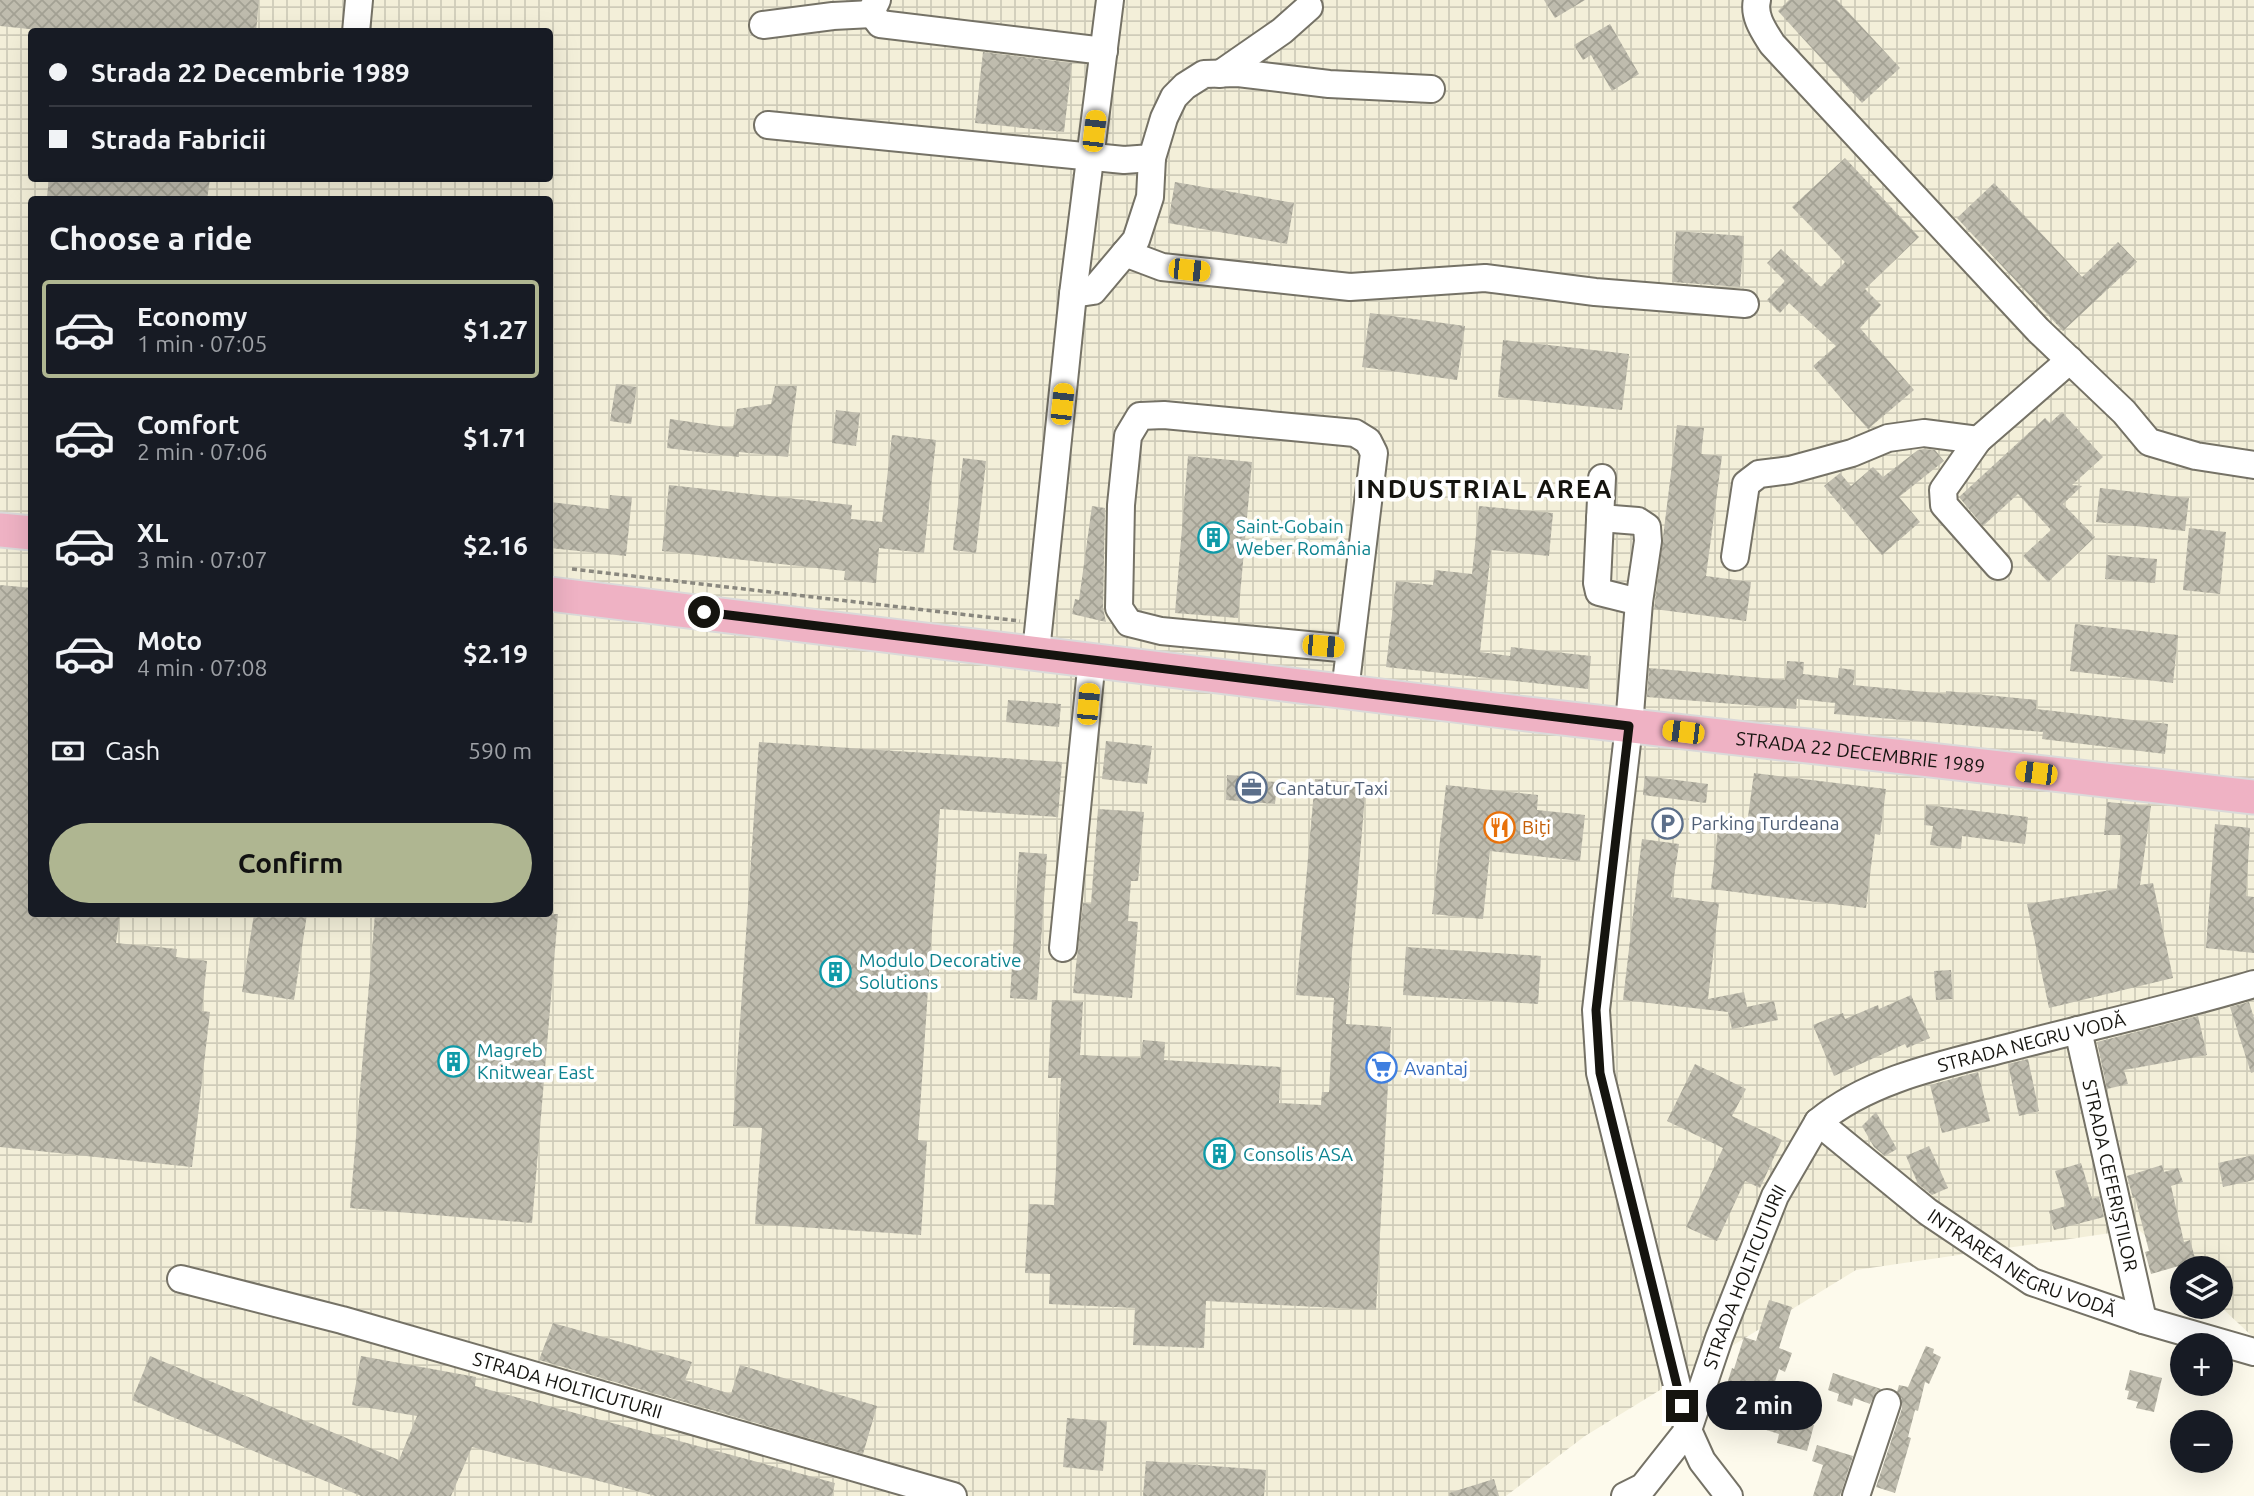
<!DOCTYPE html>
<meta charset="utf-8">
<style>
body{margin:0;font-family:Ubuntu,sans-serif;background:#242831;color:#f1f3f6;height:100vh;display:flex;flex-direction:column;font-size:26px;white-space:nowrap}
*{box-sizing:border-box;margin:0}
p{font-size:23px;color:#9ea1a6}
.icon{flex:none;width:38px;height:38px;fill:none;stroke:currentColor;stroke-width:2;stroke-linecap:round;stroke-linejoin:round}
.map{position:relative;flex:1;overflow:hidden}
.drawer{position:absolute;left:28px;top:196px;width:525px;height:721px;display:flex;flex-direction:column;background:#171b24;border-radius:7px;box-shadow:0 7px 28px #0002}
.drawer>*{flex:none}
.guide{position:absolute;left:28px;top:28px;width:525px;height:154px;border-radius:7px;box-shadow:0 7px 28px #0002;display:grid;align-content:center;height:154px;padding:0 21px;background:#171b24}
.tools{position:absolute;left:2170px;top:1256px;display:grid;gap:14px}
.tools a{display:grid;place-items:center;width:63px;height:63px;border-radius:50%;background:#171b24;box-shadow:0 7px 28px #0002;font-size:35px}
.end{position:absolute;width:32px;height:32px;margin:-16px;border:9px solid #15140f;background:#fff;box-shadow:0 0 0 4px #fff}
.from{border-radius:50%}
.bubble{position:absolute;height:49px;border-radius:24px;background:#171b24;box-shadow:0 7px 28px #0002;font-size:23px;font-weight:700;line-height:49px;text-align:center}
.car{position:absolute;width:21px;height:42px;margin:-21px -10px;border-radius:9px;box-shadow:0 0 5px 2px #0007;background:linear-gradient(#f5c518 24%,#345 0 40%,#f5c518 0 76%,#345 0 86%,#f5c518 0)}
.guide b{display:flex;align-items:center;gap:24px;height:66px;font-size:26px}
.guide b+b{border-top:2px solid #363941}
.guide i{width:18px;height:18px;background:#f1f3f6}
ul{padding:0;list-style:none}
li{display:flex;align-items:center;gap:21px;height:98px;margin:0 14px 10px;padding:0 7px;border:4px solid transparent;border-radius:7px}
li div{flex:1}
li b{display:block;font-size:26px}
li em{font-style:normal;font-weight:700}
li.selected{border-color:#afb691}
li>.icon{width:63px;height:63px;stroke-width:1.5}
h2{padding:0 21px;font-size:32px;line-height:84px}
.pay{display:flex;align-items:center;gap:18px;height:77px;padding:0 21px;font-size:26px}
.pay p{margin-inline-start:auto}
.action{display:flex;gap:14px;margin-top:auto;padding:14px 21px}
.action a{flex:1;height:80px;border-radius:42px;background:#afb691;color:#111;font-size:28px;font-weight:700;line-height:80px;text-align:center}
.map>svg:first-child{display:block}
</style>
<div class="map">
<svg width="2254" height="1496" viewBox="0 0 2254 1496">
<defs>
<pattern id="industrial-grid" width="8" height="8" patternUnits="userSpaceOnUse" patternTransform="scale(1.75)"><rect width="8" height="8" fill="#f3efd9"/><path d="M0 4h8M4 0v8" fill="none" stroke="#cfccb9"/></pattern>
<pattern id="building-cross-hatch" width="8" height="8" patternUnits="userSpaceOnUse" patternTransform="scale(1.75)"><rect width="8" height="8" fill="#bfbcae"/><path d="M0 0l8 8M0 8l8-8" fill="none" stroke="#a3a194"/></pattern>
</defs>
<rect width="100%" height="100%" fill="#fdfaec"/>
<!-- industrial -->
<path fill="url(#industrial-grid)" fill-rule="evenodd" d="M0,0H2254V1338L2221,1307V1269H2182V1271L2138,1229L1856,1270L1585,1436L1506,1496H0ZM32,32H550V178H32ZM32,200H550V914H32Z"/>
<!-- building -->
<g fill="url(#building-cross-hatch)">
<polygon points="0,0 259,0 256,32 58,32 0,26"/>
<polygon points="1544,0 1585,0 1555,18"/>
<polygon points="1789,0 1837,0 1900,68 1862,103 1778,11"/>
<polygon points="1610,24 1639,74 1612,91 1591,55 1583,60 1574,45"/>
<polygon points="983,52 1072,63 1064,132 975,123"/>
<polygon points="1845,158 1919,237 1865,289 1881,305 1860,328 1914,390 1868,429 1813,366 1836,346 1789,303 1780,313 1767,300 1785,281 1767,263 1781,249 1821,287 1845,262 1792,207"/>
<polygon points="49,178 210,178 207,200 73,200 47,197"/>
<polygon points="1175,182 1294,203 1287,244 1168,223"/>
<polygon points="1994,183 2082,277 2118,242 2137,262 2063,331 1957,218"/>
<polygon points="1676,231 1744,236 1740,287 1672,282"/>
<polygon points="1370,313 1465,326 1457,380 1362,367"/>
<polygon points="1503,340 1629,354 1622,410 1498,397"/>
<polygon points="616,384 637,387 631,424 610,421"/>
<polygon points="775,386 797,386 788,457 739,452 739,457 667,448 670,419 733,428 737,409 771,404"/>
<polygon points="836,410 860,413 856,446 832,443"/>
<polygon points="2062,412 2103,457 2072,485 2082,486 2063,504 2095,537 2048,582 2023,556 2051,530 2018,494 1983,526 1959,497 2045,418 2050,423"/>
<polygon points="1677,425 1704,428 1701,454 1722,456 1706,576 1751,582 1746,621 1654,609"/>
<polygon points="892,435 936,440 924,553 879,548 876,583 844,580 845,571 662,551 669,485 852,505 851,519 882,522"/>
<polygon points="1924,449 1935,450 1944,461 1899,497 1920,522 1882,555 1824,486 1840,473 1851,486 1873,467 1883,477 1918,450"/>
<polygon points="1188,456 1252,462 1238,618 1175,613"/>
<polygon points="963,458 986,461 976,553 953,550"/>
<polygon points="2100,488 2189,498 2185,531 2096,522"/>
<polygon points="610,495 632,497 626,556 550,548 550,502 609,509"/>
<polygon points="1092,506 1105,508 1103,608 1106,622 1072,614 1075,599 1079,600"/>
<polygon points="1479,506 1553,513 1549,556 1491,550 1480,652 1510,656 1511,647 1591,656 1588,689 1386,667 1396,581 1433,585 1435,570 1472,574"/>
<polygon points="2189,528 2226,532 2220,594 2183,590"/>
<polygon points="2107,555 2157,559 2155,583 2105,579"/>
<polygon points="0,585 32,588 32,914 120,914 116,943 177,949 176,957 207,961 202,1011 210,1012 192,1167 0,1147"/>
<polygon points="2075,624 2178,635 2173,683 2070,671"/>
<polygon points="1787,661 1804,662 1803,674 1838,678 1839,668 1855,670 1853,685 1946,694 1946,691 2037,700 2036,709 2168,724 2165,754 2042,739 2043,732 1834,714 1835,703 1797,699 1796,709 1647,697 1649,668 1785,680"/>
<polygon points="1008,700 1061,704 1059,727 1006,722"/>
<polygon points="1106,741 1152,746 1147,784 1102,779"/>
<polygon points="759,742 1062,762 1058,817 940,809 918,1140 927,1141 921,1235 755,1224 762,1128 733,1126"/>
<polygon points="1754,773 1886,789 1880,835 1875,834 1866,908 1711,889 1719,821 1747,824"/>
<polygon points="1227,775 1261,777 1260,781 1277,782 1275,804 1226,800"/>
<polygon points="1645,776 1708,784 1706,803 1643,795"/>
<polygon points="1315,779 1366,783 1346,1024 1391,1027 1376,1310 1206,1301 1204,1348 1133,1345 1135,1308 1049,1304 1050,1274 1025,1273 1029,1204 1054,1205 1061,1078 1048,1078 1052,1000 1083,1002 1080,1055 1141,1058 1143,1040 1165,1042 1164,1060 1281,1067 1279,1103 1321,1105 1322,1092 1329,1092 1334,998 1296,995"/>
<polygon points="1446,785 1538,795 1537,810 1585,815 1580,861 1490,851 1483,919 1432,914"/>
<polygon points="2107,802 2151,806 2140,885 2153,883 2173,978 2049,1008 2027,904 2117,889 2122,835 2104,835"/>
<polygon points="1926,805 2028,817 2025,844 1962,836 1961,849 1930,845 1933,826 1924,825"/>
<polygon points="1098,809 1144,812 1138,881 1131,881 1128,921 1138,922 1132,998 1073,993 1083,903 1091,904"/>
<polygon points="2215,824 2250,828 2246,896 2254,897 2254,953 2206,948"/>
<polygon points="1642,839 1679,844 1671,897 1719,903 1708,999 1744,992 1747,1007 1774,1001 1778,1020 1732,1029 1728,1012 1623,1000"/>
<polygon points="1019,852 1047,854 1037,1000 1010,998"/>
<polygon points="254,914 307,914 294,1000 242,992"/>
<polygon points="375,914 558,914 532,1223 350,1208"/>
<polygon points="1406,947 1541,956 1538,1004 1403,995"/>
<polygon points="1951,970 1953,999 1936,1000 1934,971"/>
<polygon points="1911,995 1930,1038 1907,1048 1905,1044 1834,1076 1813,1025 1843,1013 1845,1019 1878,1005 1879,1009"/>
<polygon points="2249,1002 2254,1018 2254,1072 2251,1073 2230,1007"/>
<polygon points="2198,1016 2207,1055 2124,1070 2128,1084 2107,1089 2097,1042"/>
<polygon points="2028,1059 2039,1111 2019,1116 2008,1064"/>
<polygon points="1695,1064 1746,1089 1732,1116 1782,1140 1760,1188 1745,1181 1717,1241 1686,1227 1723,1148 1667,1121"/>
<polygon points="1978,1072 1990,1121 1942,1133 1930,1085"/>
<polygon points="1876,1112 1897,1149 1885,1156 1874,1147 1862,1126"/>
<polygon points="1929,1146 1948,1188 1932,1195 1918,1184 1906,1156"/>
<polygon points="2254,1155 2254,1180 2223,1187 2218,1163"/>
<polygon points="2081,1163 2092,1199 2099,1197 2104,1217 2054,1230 2049,1211 2066,1206 2055,1171"/>
<polygon points="2162,1165 2164,1172 2178,1168 2183,1182 2171,1186 2184,1242 2190,1240 2195,1258 2188,1260 2189,1263 2151,1274 2145,1252 2149,1251 2135,1197 2133,1198 2127,1176"/>
<polygon points="1769,1300 1792,1307 1779,1348 1792,1353 1785,1372 1779,1369 1766,1410 1814,1425 1807,1451 1777,1443 1779,1434 1719,1415 1729,1385 1727,1384 1732,1368 1734,1369 1744,1337 1756,1341"/>
<polygon points="553,1323 692,1362 685,1380 731,1394 740,1365 877,1406 863,1454 539,1360"/>
<polygon points="1926,1346 1934,1349 1933,1353 1941,1357 1929,1384 1925,1382 1918,1411 1915,1410 1908,1437 1911,1438 1895,1493 1876,1487 1902,1408 1902,1399 1897,1392 1899,1385 1908,1387"/>
<polygon points="150,1356 399,1460 417,1416 352,1405 361,1356 476,1377 475,1386 835,1483 832,1496 655,1496 472,1447 451,1496 361,1496 132,1400"/>
<polygon points="2130,1370 2162,1378 2154,1412 2136,1408 2138,1402 2127,1399 2129,1391 2125,1390"/>
<polygon points="1833,1373 1881,1389 1876,1392 1870,1404 1854,1398 1852,1406 1837,1401 1839,1394 1828,1390"/>
<polygon points="1067,1418 1107,1421 1103,1471 1063,1467"/>
<polygon points="1817,1445 1853,1456 1840,1496 1813,1496 1823,1465 1812,1461"/>
<polygon points="1146,1461 1266,1470 1264,1496 1143,1496"/>
<polygon points="1494,1479 1499,1496 1449,1496 1449,1493"/>
</g>
<g fill="none" stroke-linecap="round" stroke-linejoin="round">
<defs>
<g id="minor">
<polyline points="877,0 871,12 880,24 1104,51"/>
<path d="M1757,0C1753,16 1764,31 1772,44L2038,330L2124,412L2149,442L2196,456L2254,465"/>
<polyline points="763,25 833,16 872,14"/>
<polyline points="356,32 359,0"/>
<polyline points="1220,74 1282,31 1309,7"/>
<polyline points="768,125 1124,160 1152,158 1164,118 1174,97 1185,86 1204,74 1238,73 1329,84 1431,89"/>
<polyline points="1125,253 1162,267 1350,287 1485,278 1595,292 1745,304"/>
<polyline points="1073,294 1093,291 1136,240 1150,197 1152,158"/>
<polyline points="1602,478 1597,583 1599,592 1639,602"/>
<polyline points="1600,518 1638,521 1647,527 1648,541 1639,602 1629,726 1596,1010 1600,1073 1688,1430 1702,1461 1729,1496"/>
<polyline points="1735,557 1746,484 1759,474 1790,470 1852,453 1888,438 1924,433 1978,440"/>
<polyline points="1998,566 1944,505 1943,490 1978,440 2070,360"/>
<polyline points="1036,652 1073,294 1110,0"/>
<polyline points="1345,691 1374,453 1368,441 1355,433 1164,415 1140,416 1128,436 1121,505 1119,608 1129,623 1161,631 1350,649"/>
<polyline points="1063,948 1092,659"/>
<path id="s1" d="M2078,1030L2143,1320"/>
<path id="s2" d="M1818,1122L1928,1212L2032,1282L2143,1320L2254,1352"/>
<path id="s3" d="M181,1279L342,1320L953,1496"/>
<path id="s4" d="M1625,1496L1643,1487L1688,1430L1719,1338L1775,1196L1818,1122C1871,1078 1946,1064 2011,1047C2092,1026 2174,1008 2254,984"/>
<polyline points="1856,1496 1887,1403"/>
</g>
<g id="major">
<polyline points="0,530 32,533"/>
<path id="s5" d="M550,594L1519,713L2254,797"/>
</g>
</defs>
<!-- minor casing -->
<use href="#minor" stroke="#757266" stroke-width="30"/>
<!-- major casing -->
<use href="#major" stroke="#dad9d9" stroke-width="37"/>
<!-- path -->
<polyline stroke="#89877e" stroke-width="3.5" stroke-dasharray="5 3.5" stroke-linecap="butt" points="572,569 1020,621"/>
<!-- minor -->
<use href="#minor" stroke="#fff" stroke-width="26"/>
<!-- major -->
<use href="#major" stroke="#efb2c4" stroke-width="33"/>
</g>
<g fill="none" stroke-linecap="round" stroke-linejoin="round">
<!-- route -->
<polyline stroke="#15140f" stroke-width="9" points="704,612 1629,726 1596,1010 1600,1073 1682,1406"/>
</g>
<!-- icons -->
<defs>
<symbol id="building-ring" viewBox="-11 -11 22 22"><circle r="9.5" fill="#fff" stroke="#0f9aa8" stroke-width="1.5"/><path d="M-4-6H4V6H1V3H-1V6H-4ZM-2.5-4.3h1.7v1.8h-1.7ZM.8-4.3h1.7v1.8H.8ZM-2.5-1h1.7V.8h-1.7ZM.8-1h1.7V.8H.8Z" fill="#0f9aa8"/></symbol>
<symbol id="office-ring" viewBox="-11 -11 22 22"><circle r="9.5" fill="#fff" stroke="#5c6f8a" stroke-width="1.5"/><path d="M-6-3h4V-5.5h4V-3h4V5H-6ZM-1-4.5V-3h2v-1.5ZM-6 0V1H6V0Z" fill="#5c6f8a"/></symbol>
<symbol id="parking-ring" viewBox="-11 -11 22 22"><circle r="9.5" fill="#fff" stroke="#5c6f8a" stroke-width="1.5"/><path d="M-3.5-5.5H1a3.5 3.5 0 0 1 0 7H-1V5.5H-3.5ZM-1-3.4V-.6H.8a1.4 1.4 0 0 0 0-2.8Z" fill="#5c6f8a"/></symbol>
<symbol id="restaurant-ring" viewBox="-11 -11 22 22"><circle r="9.5" fill="#fff" stroke="#e8710a" stroke-width="1.5"/><path d="M-5-6h1v4h1v-4h1v4h1v-4h1v5L-1.5 .5V6h-2V.5L-5-1ZM5-6V6H3V1.5H1.5Q1.5-4 5-6Z" fill="#e8710a"/></symbol>
<symbol id="supermarket-ring" viewBox="-11 -11 22 22"><circle r="9.5" fill="#fff" stroke="#3f7fe0" stroke-width="1.5"/><path d="M-6-5.5h2.5l.6 2H6L4.5 2H-2.5L-4.4-4H-6ZM-1.5 3.2a1.3 1.3 0 1 0 .1 0ZM3 3.2a1.3 1.3 0 1 0 .1 0Z" fill="#3f7fe0"/></symbol>
</defs>
<g fill-rule="evenodd">
<use href="#building-ring" x="1196" y="520" width="35" height="35"/>
<use href="#office-ring" x="1234" y="770" width="35" height="35"/>
<use href="#parking-ring" x="1650" y="806" width="35" height="35"/>
<use href="#restaurant-ring" x="1482" y="810" width="35" height="35"/>
<use href="#building-ring" x="818" y="954" width="35" height="35"/>
<use href="#building-ring" x="436" y="1044" width="35" height="35"/>
<use href="#supermarket-ring" x="1364" y="1050" width="35" height="35"/>
<use href="#building-ring" x="1202" y="1136" width="35" height="35"/>
</g>
<g text-anchor="middle" stroke-width="7" stroke-linejoin="round" paint-order="stroke">
<!-- culture labels -->
<g font-size="19" fill="#0d838f" stroke="#fff" text-anchor="start">
<text x="1236" y="533">Saint-Gobain<tspan x="1236" dy="22">Weber România</tspan></text>
<text x="859" y="967">Modulo Decorative<tspan x="859" dy="22">Solutions</tspan></text>
<text x="477" y="1057">Magreb<tspan x="477" dy="22">Knitwear East</tspan></text>
<text x="1243" y="1161">Consolis ASA</text>
</g>
<!-- street labels -->
<g font-size="19" fill="#15140f" stroke="#fff">
<text dy="7" stroke="none"><textPath href="#s5" startOffset="1320">STRADA 22 DECEMBRIE 1989</textPath></text>
<text dy="7" stroke="none"><textPath href="#s4" startOffset="658">STRADA NEGRU VODĂ</textPath></text>
<text dy="7" stroke="none"><textPath href="#s1" startOffset="149">STRADA CEFERIȘTILOR</textPath></text>
<text dy="7" stroke="none"><textPath href="#s2" startOffset="250">INTRAREA NEGRU VODĂ</textPath></text>
<text dy="7" stroke="none"><textPath href="#s4" startOffset="256">STRADA HOLTICUTURII</textPath></text>
<text dy="7" stroke="none"><textPath href="#s3" startOffset="401">STRADA HOLTICUTURII</textPath></text>
</g>
<!-- service labels -->
<g font-size="19" fill="#4e5e75" stroke="#fff" text-anchor="start">
<text x="1275" y="795">Cantatur Taxi</text>
<text x="1691" y="830">Parking Turdeana</text>
</g>
<!-- food labels -->
<g font-size="19" fill="#c56008" stroke="#fff" text-anchor="start">
<text x="1522" y="834">Biți</text>
</g>
<!-- shop labels -->
<g font-size="19" fill="#366cbe" stroke="#fff" text-anchor="start">
<text x="1404" y="1075">Avantaj</text>
</g>
<!-- district labels -->
<g font-size="26" font-weight="bold" letter-spacing="2" fill="#15140f" stroke="#fff">
<text x="1485" y="498">INDUSTRIAL AREA</text>
</g>
</g>
</svg>
<div class="tools">
<a><svg class="icon" aria-label="layers" viewBox="0 0 24 24"><path d="M12 4l9 5-9 5-9-5zM3 14l9 5 9-5"/></svg></a>
<a>+</a>
<a>−</a>
</div>
<i class="end from" style="left:704px;top:612px"></i>
<i class="end" style="left:1682px;top:1406px"></i>
<div class="bubble" style="left:1706px;top:1381px;width:116px">2 min</div>
<i class="car" style="left:1094px;top:131px;rotate:7deg"></i>
<i class="car" style="left:1189px;top:270px;rotate:96deg"></i>
<i class="car" style="left:1062px;top:404px;rotate:6deg"></i>
<i class="car" style="left:1323px;top:646px;rotate:95deg"></i>
<i class="car" style="left:1088px;top:704px;rotate:5deg"></i>
<i class="car" style="left:1683px;top:732px;rotate:277deg"></i>
<i class="car" style="left:2036px;top:773px;rotate:277deg"></i>
<div class="guide">
<b><i class="from"></i>Strada 22 Decembrie 1989</b>
<b><i></i>Strada Fabricii</b>
</div>
<section class="drawer">
<h2>Choose a ride</h2>
<ul>
<li class="selected"><svg class="icon" aria-label="car" viewBox="0 0 24 24"><path d="M5 17H2v-5l4-1 3-4h7l3 4 3 1v5h-3M9 17h6M6 11h13"/><circle cx="7" cy="17" r="2"/><circle cx="17" cy="17" r="2"/></svg><div><b>Economy</b><p>1 min · 07:05</p></div><em>$1.27</em></li>
<li><svg class="icon" aria-label="car" viewBox="0 0 24 24"><path d="M5 17H2v-5l4-1 3-4h7l3 4 3 1v5h-3M9 17h6M6 11h13"/><circle cx="7" cy="17" r="2"/><circle cx="17" cy="17" r="2"/></svg><div><b>Comfort</b><p>2 min · 07:06</p></div><em>$1.71</em></li>
<li><svg class="icon" aria-label="car" viewBox="0 0 24 24"><path d="M5 17H2v-5l4-1 3-4h7l3 4 3 1v5h-3M9 17h6M6 11h13"/><circle cx="7" cy="17" r="2"/><circle cx="17" cy="17" r="2"/></svg><div><b>XL</b><p>3 min · 07:07</p></div><em>$2.16</em></li>
<li><svg class="icon" aria-label="car" viewBox="0 0 24 24"><path d="M5 17H2v-5l4-1 3-4h7l3 4 3 1v5h-3M9 17h6M6 11h13"/><circle cx="7" cy="17" r="2"/><circle cx="17" cy="17" r="2"/></svg><div><b>Moto</b><p>4 min · 07:08</p></div><em>$2.19</em></li>
</ul>
<div class="pay"><svg class="icon" aria-label="cash" viewBox="0 0 24 24"><path d="M3 7h18v10H3z"/><circle cx="12" cy="12" r="2"/></svg>Cash<p>590 m</p></div>
<div class="action"><a>Confirm</a></div>
</section>
</div>
